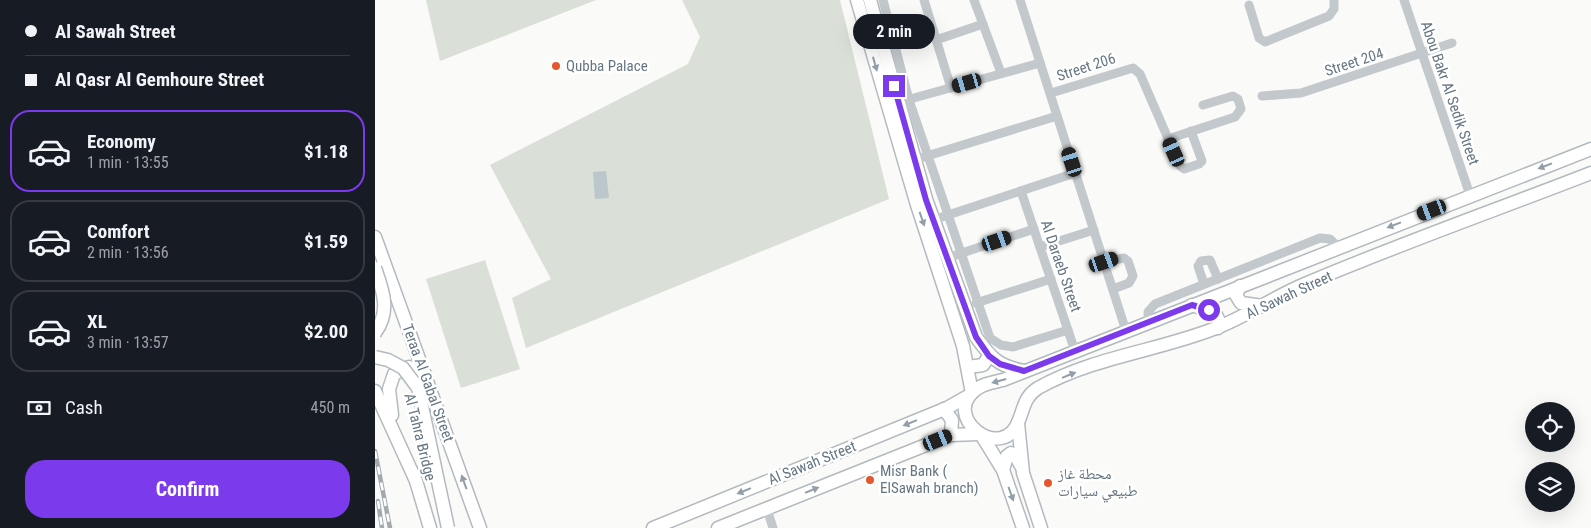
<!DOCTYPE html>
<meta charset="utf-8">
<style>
body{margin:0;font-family:"Roboto Condensed","Noto Naskh Arabic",sans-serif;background:#242831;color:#f1f3f6;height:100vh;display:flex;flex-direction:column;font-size:19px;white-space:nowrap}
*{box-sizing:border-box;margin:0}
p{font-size:16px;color:#9ea1a6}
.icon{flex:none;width:28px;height:28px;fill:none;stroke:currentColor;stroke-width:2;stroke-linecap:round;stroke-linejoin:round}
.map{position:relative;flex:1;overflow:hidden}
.drawer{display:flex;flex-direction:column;background:#171b24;width:375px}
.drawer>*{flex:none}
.hud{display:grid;align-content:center;height:110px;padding:0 25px;background:#171b24}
.controls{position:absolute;left:1150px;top:402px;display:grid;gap:10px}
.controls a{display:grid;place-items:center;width:50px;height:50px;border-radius:50%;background:#171b24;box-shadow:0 5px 20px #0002;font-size:25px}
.end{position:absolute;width:22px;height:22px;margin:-11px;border:6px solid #7c3aed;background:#fff;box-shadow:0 0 0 2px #fff}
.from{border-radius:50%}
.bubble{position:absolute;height:35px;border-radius:18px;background:#171b24;box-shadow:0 5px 20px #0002;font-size:16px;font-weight:700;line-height:35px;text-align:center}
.car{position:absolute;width:15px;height:30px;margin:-15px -8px;border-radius:6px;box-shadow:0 0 4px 1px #0007;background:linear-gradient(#222 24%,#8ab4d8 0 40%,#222 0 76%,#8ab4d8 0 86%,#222 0)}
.hud b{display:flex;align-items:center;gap:18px;height:48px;font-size:19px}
.hud b+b{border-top:1px solid #363941}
.hud i{width:12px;height:12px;background:#f1f3f6}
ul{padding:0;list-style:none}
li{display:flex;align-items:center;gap:15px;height:82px;margin:0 10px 8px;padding:0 15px;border:2px solid #363941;border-radius:20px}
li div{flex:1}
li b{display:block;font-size:19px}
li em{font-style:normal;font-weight:700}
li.active{border-color:#7c3aed}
li>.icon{width:45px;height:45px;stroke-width:1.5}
.pay{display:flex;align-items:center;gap:12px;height:55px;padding:0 25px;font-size:19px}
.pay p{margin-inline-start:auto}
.action{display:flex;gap:10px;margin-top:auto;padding:10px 25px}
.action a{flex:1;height:58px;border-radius:20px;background:#7c3aed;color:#fff;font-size:20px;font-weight:700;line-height:58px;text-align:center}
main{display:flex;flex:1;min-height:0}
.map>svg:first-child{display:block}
</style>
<main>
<section class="drawer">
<div class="hud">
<b><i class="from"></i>Al Sawah Street</b>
<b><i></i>Al Qasr Al Gemhoure Street</b>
</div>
<ul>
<li class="active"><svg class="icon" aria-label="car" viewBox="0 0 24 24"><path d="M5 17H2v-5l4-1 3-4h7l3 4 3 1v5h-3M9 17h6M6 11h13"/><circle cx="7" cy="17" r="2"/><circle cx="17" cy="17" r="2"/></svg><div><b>Economy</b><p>1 min · 13:55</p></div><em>$1.18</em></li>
<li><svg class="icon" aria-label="car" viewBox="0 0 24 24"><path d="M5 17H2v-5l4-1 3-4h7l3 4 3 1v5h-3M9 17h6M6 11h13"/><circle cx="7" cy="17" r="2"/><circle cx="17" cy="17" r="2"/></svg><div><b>Comfort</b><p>2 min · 13:56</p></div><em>$1.59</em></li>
<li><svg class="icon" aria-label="car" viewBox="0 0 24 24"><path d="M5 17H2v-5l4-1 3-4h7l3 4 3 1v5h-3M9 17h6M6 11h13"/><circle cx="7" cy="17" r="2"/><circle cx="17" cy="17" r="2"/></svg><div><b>XL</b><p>3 min · 13:57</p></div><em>$2.00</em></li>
</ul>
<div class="pay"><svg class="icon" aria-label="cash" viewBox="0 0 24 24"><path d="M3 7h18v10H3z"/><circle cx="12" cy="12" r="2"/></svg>Cash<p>450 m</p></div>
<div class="action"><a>Confirm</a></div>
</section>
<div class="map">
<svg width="1216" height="528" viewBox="0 0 1216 528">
<rect width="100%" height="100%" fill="#fafaf8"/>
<!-- green -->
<g fill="#dadfd7">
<polygon points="51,0 221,0 65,61"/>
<polygon points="307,0 465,0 514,199 151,348 137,298 176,279 115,165 313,64 325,37"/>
<polygon points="110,260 145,369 86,388 51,279"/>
</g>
<!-- water -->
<polygon fill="#bbc7cb" points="231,171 234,198 220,199 218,172"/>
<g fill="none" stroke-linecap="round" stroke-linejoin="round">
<defs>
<g id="secondary">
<polyline points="482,0 542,205 588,346 597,393"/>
<path d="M495,0L551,199L601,337C616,358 623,366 649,371"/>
<path d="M1216,149L628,380C620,382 610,383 603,388C562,415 628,466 644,420C649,407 650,396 663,388C718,357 783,351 841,328C872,316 899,297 930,284C1024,244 1121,210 1216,173"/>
<polyline points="0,237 105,528"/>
<polyline points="865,286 861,295 866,303 888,306"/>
<polyline points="817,305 840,313 844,321 843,328"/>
<polyline points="593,367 608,365 614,356"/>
<polyline points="0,391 41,481 55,528"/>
<polyline points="569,409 577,420 576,435"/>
<polyline points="17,415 14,389 19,374 34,367 50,374"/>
<polyline points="643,423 648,473 666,528"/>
<polyline points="607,436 628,470 648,528"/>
<polyline points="628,470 632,456 636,453 640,455 646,466"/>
<polyline points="278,528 572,408 595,395"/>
<polyline points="343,528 576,435 603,434"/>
</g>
</defs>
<!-- secondary casing -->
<use href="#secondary" stroke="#b3babf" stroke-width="15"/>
<!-- minor -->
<g stroke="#c3c8cc" stroke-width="9">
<polyline points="508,0 534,100 615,338 626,345 638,347 693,330"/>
<polyline points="549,0 576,88"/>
<polyline points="599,0 626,73"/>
<polyline points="645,0 751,331"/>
<polyline points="1029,0 1095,195"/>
<polyline points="874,5 884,38 890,42 954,16 959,9 959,0"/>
<polyline points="561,40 608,24"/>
<polyline points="676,93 758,68 765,74 805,166 809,169 824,164 827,161 816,131"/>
<polyline points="887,96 926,93 1077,43"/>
<polyline points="528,101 665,63"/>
<polyline points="793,139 860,117 866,109 863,99 858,96 828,105"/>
<polyline points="539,160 682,116"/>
<polyline points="646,191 700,351"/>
<polyline points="558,220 700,173"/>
<polyline points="665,247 719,230"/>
<polyline points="572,258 659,229"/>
<polyline points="729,262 749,258 753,261 758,276 754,283 738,289"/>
<polyline points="829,284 823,266 826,261 835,260 843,279"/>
<polyline points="601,303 676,279"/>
<polyline points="773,322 773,312 780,304 945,238 955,239 963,247"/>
<polyline points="392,509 398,528"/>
</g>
<!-- secondary -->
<use href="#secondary" stroke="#fff" stroke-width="12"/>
<defs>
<g id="rail">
<polyline points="0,451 15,528"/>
<polyline points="3,501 7,528"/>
</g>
</defs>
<!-- rail casing -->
<use href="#rail" stroke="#a2aab0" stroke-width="4.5"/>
<!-- rail -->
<use href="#rail" stroke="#fff" stroke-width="2.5" stroke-dasharray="8" stroke-linecap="butt"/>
<defs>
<g id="secondary-bridge">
<path d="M0,268C8,291 16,311 0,333"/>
<polyline points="0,357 13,360 28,368 43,388 73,528"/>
</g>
</defs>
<!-- secondary-bridge casing -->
<use href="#secondary-bridge" stroke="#b3babf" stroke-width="15" stroke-linecap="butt"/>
<!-- secondary-bridge -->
<use href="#secondary-bridge" stroke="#fff" stroke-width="12"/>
</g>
<!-- one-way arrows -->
<defs><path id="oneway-solid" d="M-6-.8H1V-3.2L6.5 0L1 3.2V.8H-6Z" transform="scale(1.25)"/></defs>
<g fill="#939fa8">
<use href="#oneway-solid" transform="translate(500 64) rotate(74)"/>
<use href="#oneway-solid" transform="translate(1170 166) rotate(159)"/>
<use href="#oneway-solid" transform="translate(547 219) rotate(71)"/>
<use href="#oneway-solid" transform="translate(1019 225) rotate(159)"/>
<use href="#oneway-solid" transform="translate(694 375) rotate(-22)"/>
<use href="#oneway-solid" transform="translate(624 381) rotate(165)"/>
<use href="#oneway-solid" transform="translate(535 423) rotate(158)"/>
<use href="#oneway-solid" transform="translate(89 482) rotate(-110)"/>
<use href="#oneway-solid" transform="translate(437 490) rotate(-22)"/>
<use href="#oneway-solid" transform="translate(369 491) rotate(158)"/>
<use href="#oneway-solid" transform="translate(636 494) rotate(70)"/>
</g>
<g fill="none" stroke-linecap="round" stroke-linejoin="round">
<!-- route -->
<polyline stroke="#7c3aed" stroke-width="6" points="519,86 551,200 601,337 614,356 625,364 649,371 817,305 834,310"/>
</g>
<!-- markers -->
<g fill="#e4572e" stroke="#fff" stroke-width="2">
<circle cx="181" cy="66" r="5"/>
<circle cx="495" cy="480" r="5"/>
<circle cx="673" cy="483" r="5"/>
</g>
<g text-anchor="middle" stroke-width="5" stroke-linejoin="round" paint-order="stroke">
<!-- street labels -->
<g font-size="15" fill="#657683" stroke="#fff">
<text transform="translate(979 62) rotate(-18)" y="5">Street 204</text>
<text transform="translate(711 67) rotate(-18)" y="5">Street 206</text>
<text transform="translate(1075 93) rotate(71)" y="5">Abou Bakr Al Sedik Street</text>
<text transform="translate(686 266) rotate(71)" y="5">Al Daraeb Street</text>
<text transform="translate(914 295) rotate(-25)" y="5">Al Sawah Street</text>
<text transform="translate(53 383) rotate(70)" y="5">Teraa Al Gabal Street</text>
<text transform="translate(45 437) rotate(76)" y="5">Al Tahra Bridge</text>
<text transform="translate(437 463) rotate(-22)" y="5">Al Sawah Street</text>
</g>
<!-- poi labels -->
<g font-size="15" fill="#657683" stroke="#fff" text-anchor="start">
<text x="191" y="71">Qubba Palace</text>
<text x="505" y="476">Misr Bank (<tspan x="505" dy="17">ElSawah branch)</tspan></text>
<text x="683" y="479">محطة غاز<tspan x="683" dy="17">طبيعي سيارات</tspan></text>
</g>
</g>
</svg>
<div class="controls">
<a><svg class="icon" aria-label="locate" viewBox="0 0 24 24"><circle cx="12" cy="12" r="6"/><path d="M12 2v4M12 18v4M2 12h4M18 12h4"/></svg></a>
<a><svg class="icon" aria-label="layers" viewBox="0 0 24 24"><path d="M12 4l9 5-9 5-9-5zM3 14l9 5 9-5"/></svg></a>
</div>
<i class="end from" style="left:834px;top:310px"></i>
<i class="end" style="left:519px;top:86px"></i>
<div class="bubble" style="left:478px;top:14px;width:82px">2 min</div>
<i class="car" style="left:592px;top:83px;rotate:254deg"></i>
<i class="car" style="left:799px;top:152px;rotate:336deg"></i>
<i class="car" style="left:697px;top:162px;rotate:342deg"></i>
<i class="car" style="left:1057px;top:210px;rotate:249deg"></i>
<i class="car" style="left:622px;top:241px;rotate:71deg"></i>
<i class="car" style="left:729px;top:262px;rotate:71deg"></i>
<i class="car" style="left:563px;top:440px;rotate:68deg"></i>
</div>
</main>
